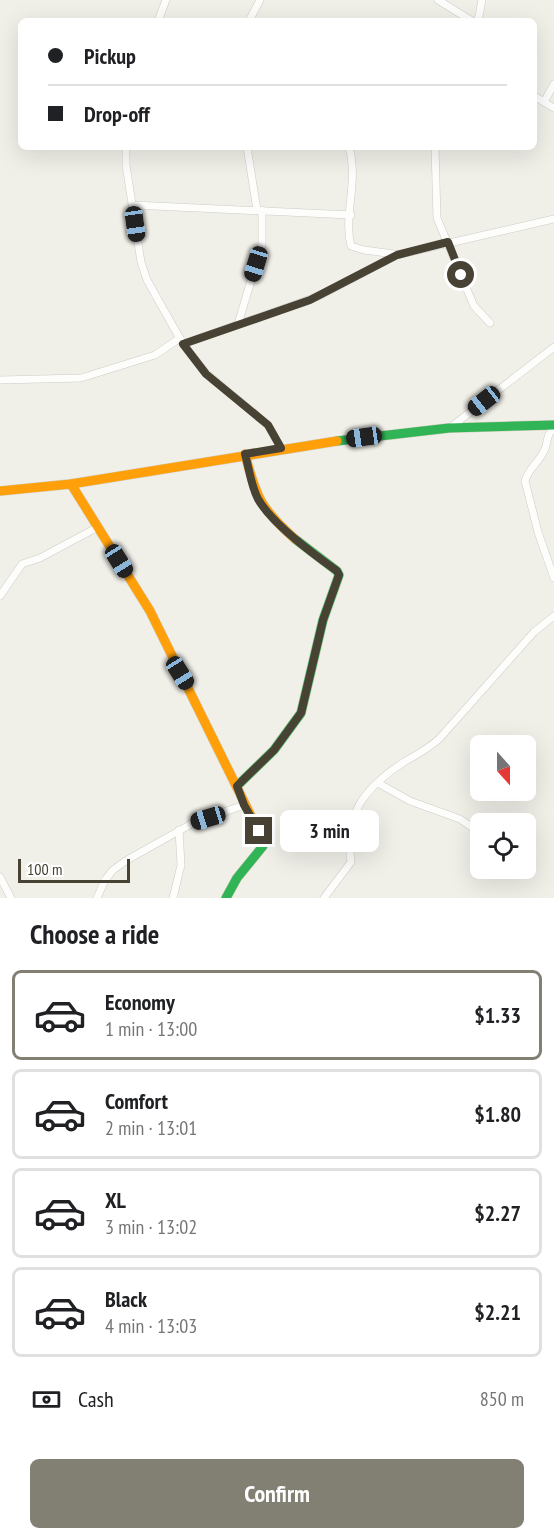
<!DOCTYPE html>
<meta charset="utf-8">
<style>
body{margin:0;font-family:"PT Sans Narrow",sans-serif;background:#f2f2f2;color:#202124;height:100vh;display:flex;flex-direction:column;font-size:22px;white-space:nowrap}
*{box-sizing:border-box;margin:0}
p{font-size:20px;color:#757577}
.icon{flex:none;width:33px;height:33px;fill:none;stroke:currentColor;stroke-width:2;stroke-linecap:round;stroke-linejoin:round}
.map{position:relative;height:898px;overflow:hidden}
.details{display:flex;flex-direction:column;background:#fff;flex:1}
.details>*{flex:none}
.hud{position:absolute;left:18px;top:18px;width:519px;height:132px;border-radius:9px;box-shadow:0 6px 24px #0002;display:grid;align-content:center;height:132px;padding:0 30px;background:#fff}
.needle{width:39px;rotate:159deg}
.fabs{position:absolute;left:470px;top:735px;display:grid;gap:12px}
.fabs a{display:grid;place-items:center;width:66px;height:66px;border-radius:9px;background:#fff;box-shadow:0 6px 24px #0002;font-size:30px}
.scale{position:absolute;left:18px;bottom:15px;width:112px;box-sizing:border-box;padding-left:6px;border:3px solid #474234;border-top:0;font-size:16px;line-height:21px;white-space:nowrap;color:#474234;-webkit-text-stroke:4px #fff;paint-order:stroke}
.end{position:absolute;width:27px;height:27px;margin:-14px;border:8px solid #474234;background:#fff;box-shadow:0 0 0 3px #fff}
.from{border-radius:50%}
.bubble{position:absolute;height:42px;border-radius:9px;background:#fff;box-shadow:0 6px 24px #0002;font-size:20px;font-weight:600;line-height:42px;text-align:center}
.car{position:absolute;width:18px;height:36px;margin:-18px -9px;border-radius:8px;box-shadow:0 0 4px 2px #0007;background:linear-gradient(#222 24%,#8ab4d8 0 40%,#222 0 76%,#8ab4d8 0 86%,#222 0)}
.hud b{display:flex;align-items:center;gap:21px;height:57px;font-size:22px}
.hud b+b{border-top:2px solid #e0e0e0}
.hud i{width:15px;height:15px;background:#202124}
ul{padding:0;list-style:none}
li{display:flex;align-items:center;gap:18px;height:90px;margin:0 12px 9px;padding:0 18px;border:3px solid #e0e0e0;border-radius:9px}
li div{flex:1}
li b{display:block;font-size:22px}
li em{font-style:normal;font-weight:600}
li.active{border-color:#827f73}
li>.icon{width:54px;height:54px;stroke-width:1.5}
h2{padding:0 30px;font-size:27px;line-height:72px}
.pay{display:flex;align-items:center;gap:15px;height:66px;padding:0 30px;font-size:22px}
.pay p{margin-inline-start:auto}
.button{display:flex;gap:12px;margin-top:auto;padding:12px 30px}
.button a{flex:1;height:69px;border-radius:9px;background:#827f73;color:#fff;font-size:24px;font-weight:600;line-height:69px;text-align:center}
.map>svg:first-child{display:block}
</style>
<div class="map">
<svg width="554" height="898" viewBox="0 0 554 898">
<rect width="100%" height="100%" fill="#f0efe8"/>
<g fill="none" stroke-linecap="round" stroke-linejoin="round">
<defs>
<g id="street">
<polyline points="438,0 472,21"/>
<polyline points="158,21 166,0"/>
<polyline points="249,21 260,0"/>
<polyline points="478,21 482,0"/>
<polyline points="534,96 554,108"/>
<polyline points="544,102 554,84"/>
<polyline points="126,147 126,165 141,262 147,280 183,344 206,373 268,425 281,448"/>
<polyline points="247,147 257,210"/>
<path d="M349,147C359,182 343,215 351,246L364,250L394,254"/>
<polyline points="435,147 437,218 474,306 490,323"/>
<polyline points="133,205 351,215"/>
<polyline points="238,324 262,244 262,210"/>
<polyline points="183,344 319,296 397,255 554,219"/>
<polyline points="0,380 81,378 155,355 180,338"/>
<polyline points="451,427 554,347"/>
<path d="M554,429C545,435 549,442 544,451C539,462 528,469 525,481L538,532L554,578"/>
<polyline points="0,596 22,564 40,558 98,527"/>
<polyline points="378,783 410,801 460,819 480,833"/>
<polyline points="0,877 11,898"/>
<polyline points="97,898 105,880 113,870 127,860 193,823 244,805"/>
<polyline points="173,898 181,865 179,830"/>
<path d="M324,898L351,862C344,814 364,788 404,762C416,755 428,749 439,739L534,632L554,616"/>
</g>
<g id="fast">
<polyline points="337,441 449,428 554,425"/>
<polyline points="237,786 274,750 301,713 323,620 339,575 337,571 295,539"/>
<polyline points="226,898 237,878 263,846 263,841 251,816"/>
</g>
<g id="slow">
<path d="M245,454C256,497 261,509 295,539"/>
<polyline points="71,484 150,611 251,816"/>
<polyline points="0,491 71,484 337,441"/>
</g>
</defs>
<!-- street casing -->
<use href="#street" stroke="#ceccc5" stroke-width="8"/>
<!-- fast casing -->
<use href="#fast" stroke="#d0cebe" stroke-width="10"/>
<!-- slow casing -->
<use href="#slow" stroke="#d0cebe" stroke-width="10"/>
<!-- street -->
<use href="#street" stroke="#fdfdfc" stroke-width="7"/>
<!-- fast -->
<use href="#fast" stroke="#30b455" stroke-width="9"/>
<!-- slow -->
<use href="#slow" stroke="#ff9f0a" stroke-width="9"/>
</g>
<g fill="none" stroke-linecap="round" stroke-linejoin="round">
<!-- route -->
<path stroke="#474234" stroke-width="8" d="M259,831L244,805L237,786L274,750L301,713L323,620L339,575L337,571C313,554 272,524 258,499C251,486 249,468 245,454L281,448L268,425L206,374L183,344L310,300L397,255L448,242L461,275"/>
</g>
</svg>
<div class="fabs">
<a><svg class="needle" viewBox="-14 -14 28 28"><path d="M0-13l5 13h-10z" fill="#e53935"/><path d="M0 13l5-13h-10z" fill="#757577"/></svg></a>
<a><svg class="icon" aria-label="locate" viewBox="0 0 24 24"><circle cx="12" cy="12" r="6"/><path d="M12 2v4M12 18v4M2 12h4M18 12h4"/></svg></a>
</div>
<div class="scale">100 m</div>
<i class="end from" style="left:461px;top:275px"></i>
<i class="end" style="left:259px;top:831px"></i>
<div class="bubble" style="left:280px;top:810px;width:99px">3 min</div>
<i class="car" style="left:135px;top:224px;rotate:172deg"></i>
<i class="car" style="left:256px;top:264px;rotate:197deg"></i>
<i class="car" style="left:484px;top:401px;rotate:232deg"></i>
<i class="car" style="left:364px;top:437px;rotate:262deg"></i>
<i class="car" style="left:119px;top:561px;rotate:148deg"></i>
<i class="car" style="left:180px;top:673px;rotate:148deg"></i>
<i class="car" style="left:208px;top:818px;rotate:253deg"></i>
<div class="hud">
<b><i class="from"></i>Pickup</b>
<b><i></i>Drop-off</b>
</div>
</div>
<section class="details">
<h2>Choose a ride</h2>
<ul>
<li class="active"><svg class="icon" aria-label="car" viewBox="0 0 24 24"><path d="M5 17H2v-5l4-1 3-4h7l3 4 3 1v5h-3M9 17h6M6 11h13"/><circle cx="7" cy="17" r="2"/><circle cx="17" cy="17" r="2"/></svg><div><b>Economy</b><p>1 min · 13:00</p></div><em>$1.33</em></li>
<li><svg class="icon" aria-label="car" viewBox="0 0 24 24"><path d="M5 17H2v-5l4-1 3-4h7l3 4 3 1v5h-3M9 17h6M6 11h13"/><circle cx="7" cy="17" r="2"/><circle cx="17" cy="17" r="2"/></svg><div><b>Comfort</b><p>2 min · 13:01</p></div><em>$1.80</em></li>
<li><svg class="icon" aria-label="car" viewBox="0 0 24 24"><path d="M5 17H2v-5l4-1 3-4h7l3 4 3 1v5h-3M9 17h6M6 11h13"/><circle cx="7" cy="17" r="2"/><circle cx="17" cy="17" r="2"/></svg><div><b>XL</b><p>3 min · 13:02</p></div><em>$2.27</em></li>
<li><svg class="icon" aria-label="car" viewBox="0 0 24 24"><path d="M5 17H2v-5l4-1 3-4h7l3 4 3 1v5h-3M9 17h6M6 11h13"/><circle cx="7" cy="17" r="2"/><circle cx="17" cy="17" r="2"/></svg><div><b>Black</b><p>4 min · 13:03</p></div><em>$2.21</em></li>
</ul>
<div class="pay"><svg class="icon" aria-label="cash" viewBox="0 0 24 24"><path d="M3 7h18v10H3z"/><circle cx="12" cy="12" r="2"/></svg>Cash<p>850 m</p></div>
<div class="button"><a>Confirm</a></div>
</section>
